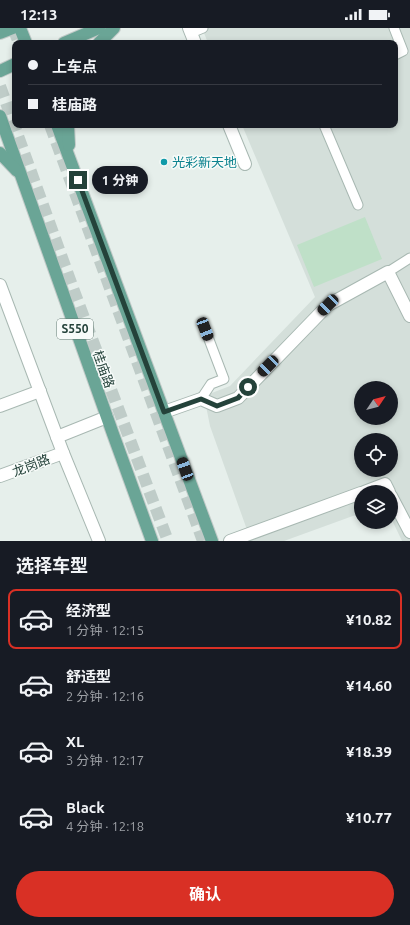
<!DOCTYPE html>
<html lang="zh">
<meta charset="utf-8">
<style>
body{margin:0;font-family:Ubuntu,"Noto Sans SC",sans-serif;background:#242831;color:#f1f3f6;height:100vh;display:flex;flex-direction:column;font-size:15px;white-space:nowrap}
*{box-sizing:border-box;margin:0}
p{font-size:13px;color:#9ea1a6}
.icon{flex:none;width:22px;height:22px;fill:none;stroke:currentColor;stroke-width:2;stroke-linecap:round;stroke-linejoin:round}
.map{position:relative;height:513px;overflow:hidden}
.sheet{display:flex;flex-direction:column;background:#171b24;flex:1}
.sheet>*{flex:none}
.banner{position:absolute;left:12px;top:12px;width:386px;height:88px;border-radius:8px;box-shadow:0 2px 6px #0003;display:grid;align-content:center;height:88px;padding:0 16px;background:#171b24}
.needle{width:26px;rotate:55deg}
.buttons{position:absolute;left:354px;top:353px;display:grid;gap:8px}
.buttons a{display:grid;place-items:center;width:44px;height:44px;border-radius:50%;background:#171b24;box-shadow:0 2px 6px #0003;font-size:20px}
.end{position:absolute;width:18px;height:18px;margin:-9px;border:5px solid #24423a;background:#fff;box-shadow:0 0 0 2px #fff}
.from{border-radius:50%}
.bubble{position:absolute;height:28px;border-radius:14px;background:#171b24;box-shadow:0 2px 6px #0003;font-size:13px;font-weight:700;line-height:28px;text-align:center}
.car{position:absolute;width:12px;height:24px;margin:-12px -6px;border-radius:5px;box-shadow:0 0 3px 1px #0007;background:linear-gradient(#222 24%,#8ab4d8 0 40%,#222 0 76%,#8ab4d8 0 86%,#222 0)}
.banner b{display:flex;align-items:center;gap:14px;height:38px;font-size:15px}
.banner b+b{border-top:1px solid #363941}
.banner i{width:10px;height:10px;background:#f1f3f6}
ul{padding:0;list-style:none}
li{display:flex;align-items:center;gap:12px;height:60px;margin:0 8px 6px;padding:0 8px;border:2px solid transparent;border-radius:8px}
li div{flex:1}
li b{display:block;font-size:15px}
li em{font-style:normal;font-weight:700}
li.current{border-color:#d93025}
li>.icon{width:36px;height:36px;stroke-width:1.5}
h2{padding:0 16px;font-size:18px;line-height:48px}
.primary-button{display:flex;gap:8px;margin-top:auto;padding:8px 16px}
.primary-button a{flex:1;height:46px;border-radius:24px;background:#d93025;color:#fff;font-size:16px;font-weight:700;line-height:46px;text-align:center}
.status{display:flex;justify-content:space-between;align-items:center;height:28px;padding:0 20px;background:#171b24;direction:ltr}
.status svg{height:11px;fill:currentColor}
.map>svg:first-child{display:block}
</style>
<div class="status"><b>12:13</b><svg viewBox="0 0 49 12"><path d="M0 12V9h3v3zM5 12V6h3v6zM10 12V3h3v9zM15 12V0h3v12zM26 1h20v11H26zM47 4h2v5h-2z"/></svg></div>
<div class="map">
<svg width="410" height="513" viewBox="0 0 410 513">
<rect width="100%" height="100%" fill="#e6efeb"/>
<!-- built -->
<path fill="#d4dfda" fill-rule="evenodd" d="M202,0H410V513H402L391,490V464H361V485L284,513H251L210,398L204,368L230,358L315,269L242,97H395V15H208ZM361,360H391V390H361ZM361,412H391V442H361Z"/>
<!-- pitch -->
<polygon fill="#bfe0c8" points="365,189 382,231 314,259 297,217"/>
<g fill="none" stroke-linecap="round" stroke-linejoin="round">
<!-- trunk-tunnel -->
<g stroke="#bfccc8" stroke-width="12" stroke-dasharray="12 6" stroke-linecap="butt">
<polyline points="13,0 19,15"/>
<polyline points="0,58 74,263 168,513"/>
<polyline points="50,97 203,513"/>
</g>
<defs>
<g id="service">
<polyline points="394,0 403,23 395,27"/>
<polyline points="191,5 203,0"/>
<polyline points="324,97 358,177"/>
<polyline points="388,244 410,230"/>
<polyline points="201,371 211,356 224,351 205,301"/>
</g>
<g id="minor">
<polyline points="189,0 195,15"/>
<polyline points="229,97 245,136"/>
<polyline points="0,257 57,409"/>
<polyline points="0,378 40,363"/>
<polyline points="164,384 201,371 217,378 238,370 328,277 388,244 410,288"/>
<polyline points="63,425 99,513"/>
<polyline points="0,448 63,425 57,409 107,389"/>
<polyline points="364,464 385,456 389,464"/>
<polyline points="391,468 410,504"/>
<polyline points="230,513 361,465"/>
</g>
<g id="primary">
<polyline points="20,0 26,15"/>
<polyline points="0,5 13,0"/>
<polyline points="64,15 99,0"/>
<polyline points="99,15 114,0"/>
<polyline points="0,43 15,36"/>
<polyline points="0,88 113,406 152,513"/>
<polyline points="57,97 212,513"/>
<polyline points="68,97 69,117"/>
<polyline points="0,125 17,143"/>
</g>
</defs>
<!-- service casing -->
<use href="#service" stroke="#a8b8b2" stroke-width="11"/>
<!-- minor casing -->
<use href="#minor" stroke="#a8b8b2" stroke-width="14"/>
<!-- primary casing -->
<use href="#primary" stroke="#c2cac8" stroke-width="14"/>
<!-- service -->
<use href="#service" stroke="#fff" stroke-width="9"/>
<!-- minor -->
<use href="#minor" stroke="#fff" stroke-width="12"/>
<!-- primary -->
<use href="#primary" stroke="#6aa596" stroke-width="12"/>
</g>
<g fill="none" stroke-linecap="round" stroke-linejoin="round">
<!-- route -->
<polyline stroke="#24423a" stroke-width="5" points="78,152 164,384 201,371 217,378 238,370 248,359"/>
</g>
<!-- markers -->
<circle fill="#0f9aa8" stroke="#f7fbf9" stroke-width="1.5" cx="164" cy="134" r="4"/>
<g text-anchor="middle" stroke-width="3" stroke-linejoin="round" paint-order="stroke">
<!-- shield labels -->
<rect fill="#f7fbf9" stroke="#637a73" stroke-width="1" x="57" y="291" width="36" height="20" rx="3"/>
<g font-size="12" font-weight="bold" fill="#24423a">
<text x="75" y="305">S550</text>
</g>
<!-- culture labels -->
<g font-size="13" fill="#0d838f" stroke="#f7fbf9" text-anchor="start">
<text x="172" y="139">光彩新天地</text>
</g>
<!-- street labels -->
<g font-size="13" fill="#24423a" stroke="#f7fbf9">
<text transform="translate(104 341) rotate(70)" y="5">桂庙路</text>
<text transform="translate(31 437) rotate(-21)" y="5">龙岗路</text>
</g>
</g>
</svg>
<div class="buttons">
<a><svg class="needle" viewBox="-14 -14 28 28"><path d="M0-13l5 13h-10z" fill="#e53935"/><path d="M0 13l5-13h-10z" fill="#9ea1a6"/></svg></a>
<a><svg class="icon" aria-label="locate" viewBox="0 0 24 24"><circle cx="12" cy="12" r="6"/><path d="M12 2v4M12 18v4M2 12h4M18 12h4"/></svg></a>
<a><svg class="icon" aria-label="layers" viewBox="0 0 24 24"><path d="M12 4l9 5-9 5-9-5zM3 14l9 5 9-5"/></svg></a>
</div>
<i class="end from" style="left:248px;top:359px"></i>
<i class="end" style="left:78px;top:152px"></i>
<div class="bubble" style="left:92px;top:138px;width:56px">1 分钟</div>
<i class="car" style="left:328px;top:277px;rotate:225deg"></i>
<i class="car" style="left:205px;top:301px;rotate:159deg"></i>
<i class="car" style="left:268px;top:338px;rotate:225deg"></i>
<i class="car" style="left:185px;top:441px;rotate:340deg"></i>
<div class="banner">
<b><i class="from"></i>上车点</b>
<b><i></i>桂庙路</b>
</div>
</div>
<section class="sheet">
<h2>选择车型</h2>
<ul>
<li class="current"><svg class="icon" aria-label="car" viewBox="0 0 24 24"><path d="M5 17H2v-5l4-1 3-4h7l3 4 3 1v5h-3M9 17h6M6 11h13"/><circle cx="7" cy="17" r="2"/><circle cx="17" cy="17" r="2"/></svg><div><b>经济型</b><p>1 分钟 · 12:15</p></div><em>¥10.82</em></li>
<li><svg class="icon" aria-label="car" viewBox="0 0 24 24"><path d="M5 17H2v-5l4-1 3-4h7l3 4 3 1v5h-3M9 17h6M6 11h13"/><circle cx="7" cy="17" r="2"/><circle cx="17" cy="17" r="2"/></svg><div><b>舒适型</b><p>2 分钟 · 12:16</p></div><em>¥14.60</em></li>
<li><svg class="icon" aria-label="car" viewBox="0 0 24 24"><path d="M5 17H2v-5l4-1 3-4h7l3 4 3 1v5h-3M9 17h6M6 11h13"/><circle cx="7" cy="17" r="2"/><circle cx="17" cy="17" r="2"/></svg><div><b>XL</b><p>3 分钟 · 12:17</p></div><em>¥18.39</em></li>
<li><svg class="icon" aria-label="car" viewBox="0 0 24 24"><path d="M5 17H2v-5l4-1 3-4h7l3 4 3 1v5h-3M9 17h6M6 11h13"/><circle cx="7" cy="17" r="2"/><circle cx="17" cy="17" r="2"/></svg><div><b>Black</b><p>4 分钟 · 12:18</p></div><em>¥10.77</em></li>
</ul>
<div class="primary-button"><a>确认</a></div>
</section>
